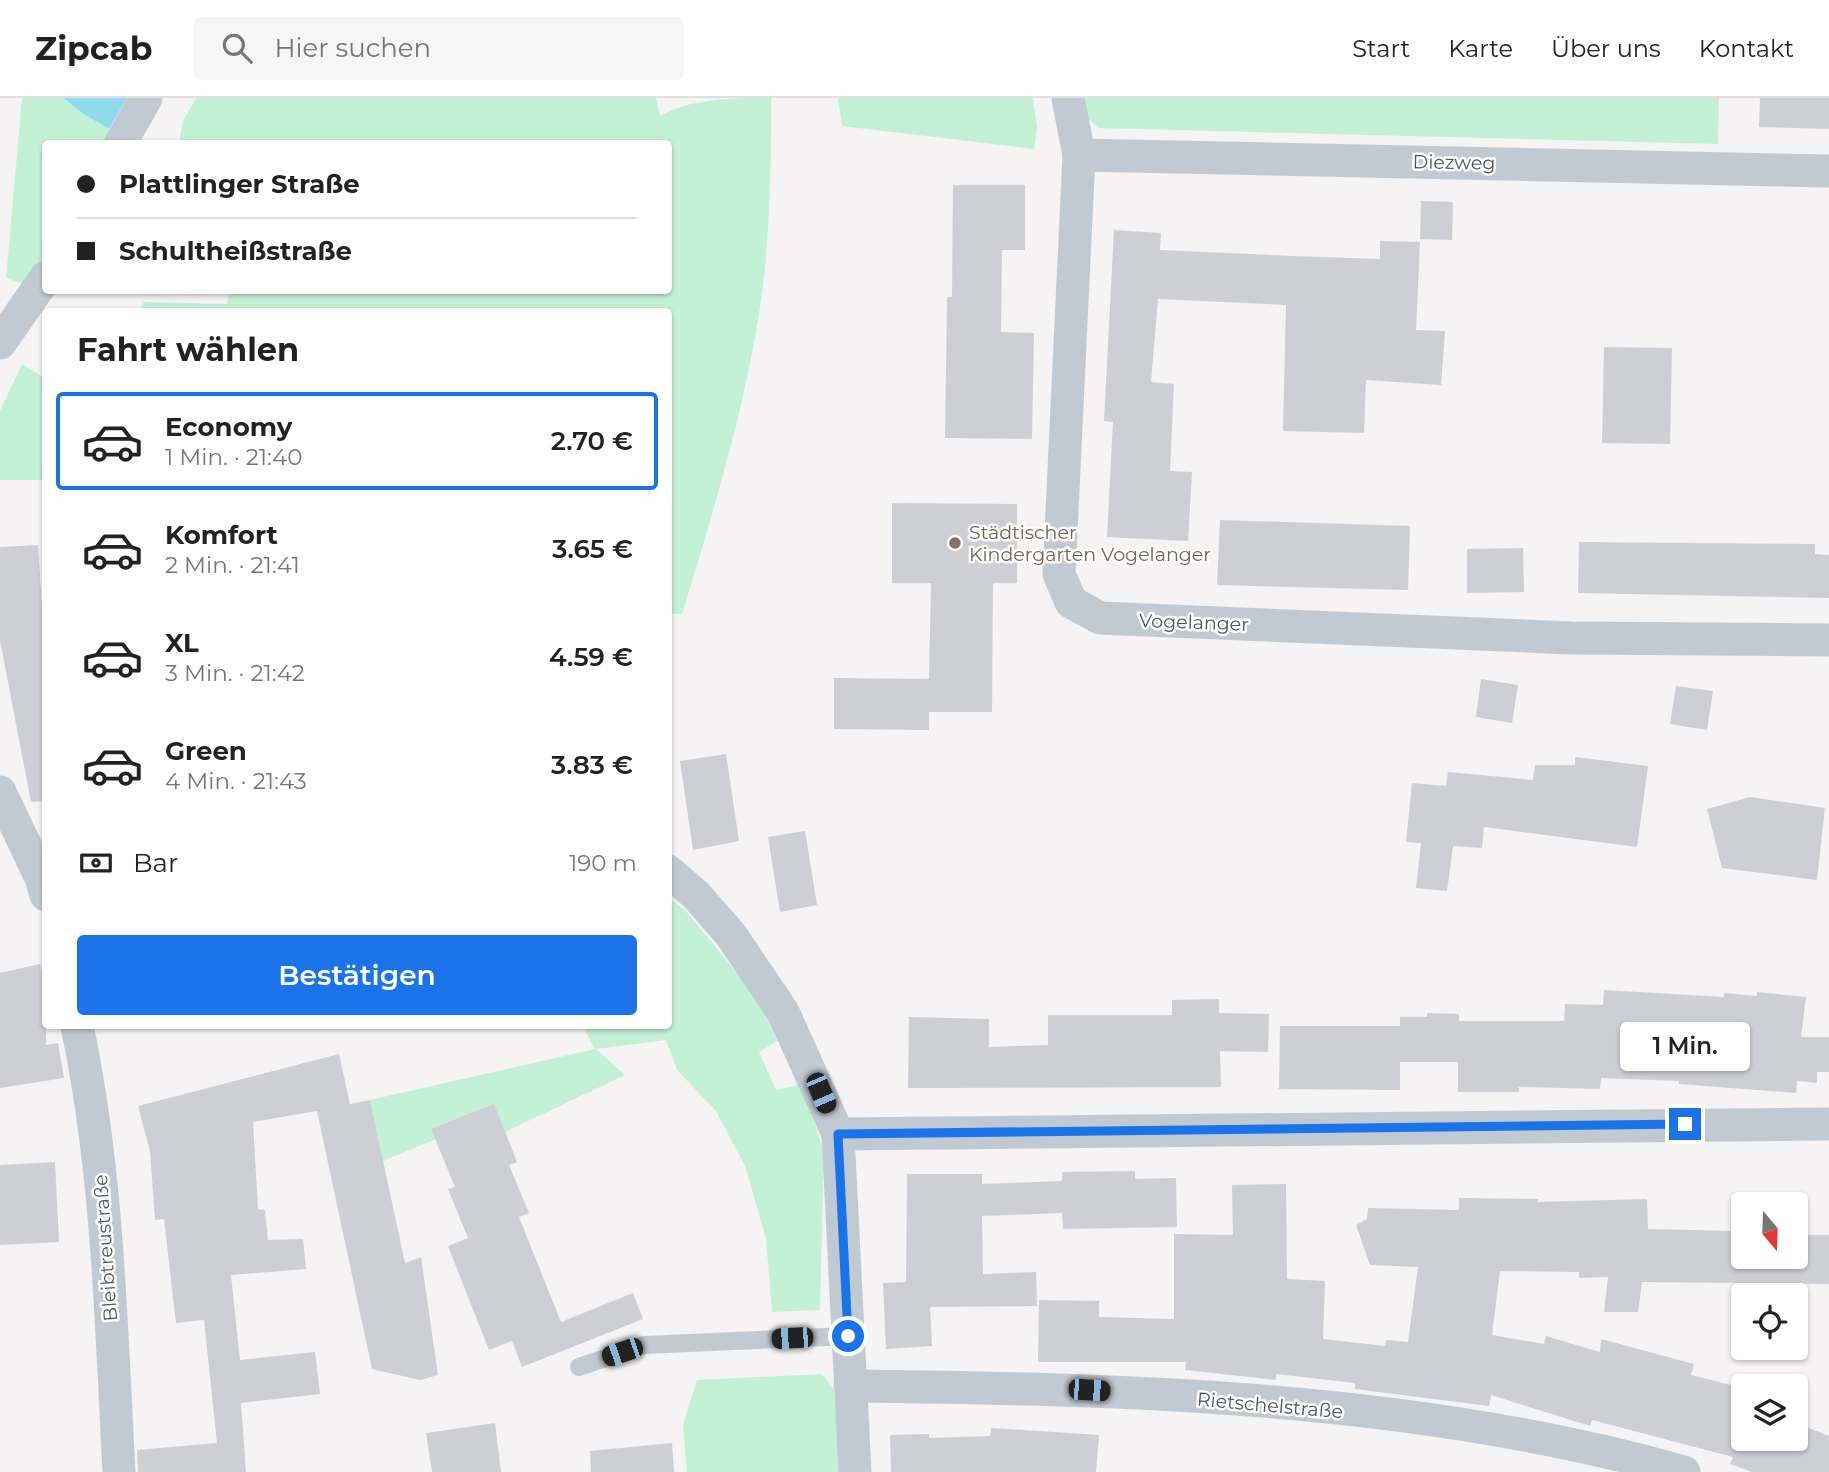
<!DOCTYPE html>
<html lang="de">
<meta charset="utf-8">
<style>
body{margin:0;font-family:Montserrat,sans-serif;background:#f6f6f6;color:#222;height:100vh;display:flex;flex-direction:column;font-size:26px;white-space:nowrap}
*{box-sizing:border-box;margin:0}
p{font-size:23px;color:#767676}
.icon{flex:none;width:38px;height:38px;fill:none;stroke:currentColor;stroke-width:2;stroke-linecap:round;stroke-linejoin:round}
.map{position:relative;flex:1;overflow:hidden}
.side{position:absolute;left:42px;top:210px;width:630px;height:721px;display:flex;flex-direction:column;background:#fff;border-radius:7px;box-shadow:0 2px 5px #0004}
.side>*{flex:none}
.top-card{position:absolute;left:42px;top:42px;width:630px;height:154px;border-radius:7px;box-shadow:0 2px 5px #0004;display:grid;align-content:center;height:154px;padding:0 35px;background:#fff}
.needle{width:46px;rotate:161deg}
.buttons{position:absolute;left:1731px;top:1094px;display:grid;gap:14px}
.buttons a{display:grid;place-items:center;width:77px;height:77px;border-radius:7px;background:#fff;box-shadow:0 2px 5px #0004;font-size:35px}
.end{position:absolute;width:32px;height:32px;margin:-16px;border:9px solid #1a73e8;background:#fff;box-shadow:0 0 0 4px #fff}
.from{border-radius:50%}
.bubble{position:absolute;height:49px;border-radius:7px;background:#fff;box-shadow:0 2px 5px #0004;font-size:23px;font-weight:600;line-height:49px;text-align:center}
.car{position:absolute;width:21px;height:42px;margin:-21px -10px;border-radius:9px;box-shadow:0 0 5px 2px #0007;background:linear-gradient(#222 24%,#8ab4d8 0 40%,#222 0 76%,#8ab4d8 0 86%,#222 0)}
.top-card b{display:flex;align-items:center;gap:24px;height:66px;font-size:26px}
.top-card b+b{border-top:2px solid #e0e0e0}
.top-card i{width:18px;height:18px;background:#222}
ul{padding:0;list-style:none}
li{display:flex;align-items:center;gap:21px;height:98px;margin:0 14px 10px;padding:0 21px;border:4px solid transparent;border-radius:7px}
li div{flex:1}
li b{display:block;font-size:26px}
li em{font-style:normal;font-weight:600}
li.selected{border-color:#1a73e8}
li>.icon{width:63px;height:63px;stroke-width:1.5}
h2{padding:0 35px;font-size:32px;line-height:84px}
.pay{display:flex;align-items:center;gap:18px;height:77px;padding:0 35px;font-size:26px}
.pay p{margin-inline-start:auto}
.primary-button{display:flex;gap:14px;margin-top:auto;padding:14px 35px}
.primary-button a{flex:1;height:80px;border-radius:7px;background:#1a73e8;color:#fff;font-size:28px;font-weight:600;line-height:80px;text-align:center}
header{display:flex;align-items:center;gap:42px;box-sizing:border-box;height:98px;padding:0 35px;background:#fff;border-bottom:2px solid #e0e0e0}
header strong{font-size:33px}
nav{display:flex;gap:38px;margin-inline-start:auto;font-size:24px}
.search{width:490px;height:63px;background:#f6f6f6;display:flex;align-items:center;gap:18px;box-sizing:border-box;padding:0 24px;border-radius:7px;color:#767676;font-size:26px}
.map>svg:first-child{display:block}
</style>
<header>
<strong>Zipcab</strong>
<div class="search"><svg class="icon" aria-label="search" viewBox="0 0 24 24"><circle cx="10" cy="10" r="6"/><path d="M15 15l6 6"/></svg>Hier suchen</div>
<nav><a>Start</a><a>Karte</a><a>Über uns</a><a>Kontakt</a></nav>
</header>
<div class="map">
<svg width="1829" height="1374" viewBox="0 0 1829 1374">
<rect width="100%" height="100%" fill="#f5f3f3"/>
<!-- green -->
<g fill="#c3f1d5">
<polygon points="22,0 64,0 82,15 109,31 102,45 46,46 45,158 31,188 6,180"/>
<path d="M196,0H656L660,18C692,0 733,0 771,0C771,79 770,161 755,239C738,333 710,425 682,516H668V214L138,213L144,204L227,206L229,192H668V46L179,45L183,23Z"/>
<polygon points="838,0 1033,0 1037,29 1034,51 842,28"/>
<polygon points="1078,0 1719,0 1718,46 1098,30 1080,12"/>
<polygon points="22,266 45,280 45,382 0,382 0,313"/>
<polygon points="669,800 685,812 767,911 779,942 759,954 776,992 802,986 824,1054 820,1212 772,1214 766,1140 745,1068 716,1013 677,972 666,942 596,951 625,977 505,1034 494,1007 436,1041 383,1063 370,1002 595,951 583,928 668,928"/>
<polygon points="822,1276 834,1292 840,1374 687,1374 683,1327 697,1282"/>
</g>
<!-- water -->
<polygon fill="#90daee" points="64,0 127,0 109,31 82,15"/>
<!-- building -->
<g fill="#cdcfd5">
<polygon points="1760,0 1829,0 1829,31 1759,29"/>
<polygon points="953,87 1025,87 1025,152 1002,152 1001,234 1034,235 1032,341 945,340 947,199 952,199"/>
<polygon points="1421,103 1453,104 1452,142 1420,141"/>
<polygon points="1114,132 1161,135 1160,152 1293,158 1380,161 1380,143 1420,144 1416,232 1445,233 1441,287 1366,282 1364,335 1283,333 1286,207 1158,201 1151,284 1174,286 1170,373 1192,374 1188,443 1107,439 1113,324 1104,323"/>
<polygon points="1604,249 1672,250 1670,346 1602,345"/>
<polygon points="892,405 1017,406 1017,485 993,485 992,614 929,614 929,632 834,631 834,580 929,581 931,485 892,485"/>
<polygon points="1220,422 1410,428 1408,492 1217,487"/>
<polygon points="1579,444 1815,446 1815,456 1829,457 1829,500 1578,495"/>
<polygon points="38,447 46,577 46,703 31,704 0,542 0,449"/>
<polygon points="1523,450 1524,494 1467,495 1467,451"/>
<polygon points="1481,581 1518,587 1512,625 1476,619"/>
<polygon points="1676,588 1713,593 1707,632 1670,626"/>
<polygon points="726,656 739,743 693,752 680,663"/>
<polygon points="1575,659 1648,668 1637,749 1484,729 1482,750 1453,748 1447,793 1416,790 1421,745 1406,744 1412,685 1446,688 1448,674 1533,682 1535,667 1575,667"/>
<polygon points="1750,699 1825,710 1817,782 1722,770 1707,711"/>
<polygon points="805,733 817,807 780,814 768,739"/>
<polygon points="40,866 46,889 46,947 58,945 64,980 0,990 0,875"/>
<polygon points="1604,892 1724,899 1724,895 1757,898 1757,894 1806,899 1801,939 1829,939 1829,974 1817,974 1817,985 1797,983 1796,995 1679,986 1679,983 1601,980 1600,991 1519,989 1519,994 1458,994 1458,964 1400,964 1400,992 1279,991 1280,928 1400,928 1400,919 1427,919 1427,915 1459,916 1459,923 1564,923 1565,906 1603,907"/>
<polygon points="1219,901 1219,915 1269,916 1268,954 1220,953 1221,989 908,990 909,919 989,921 989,949 1048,947 1048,917 1172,917 1172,902"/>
<polygon points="339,956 350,1006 370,1002 405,1165 421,1159 438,1277 420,1282 372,1271 317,1013 253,1024 258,1111 265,1112 268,1142 303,1141 306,1171 231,1177 240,1262 315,1254 320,1296 241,1305 246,1374 138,1374 137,1352 217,1345 204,1222 176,1225 164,1121 155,1122 150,1053 138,1008"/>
<polygon points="494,1006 517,1064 509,1067 529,1115 519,1119 561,1224 633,1195 643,1221 522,1269 512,1243 489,1252 448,1148 468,1140 448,1091 455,1089 431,1031"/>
<polygon points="55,1064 59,1144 0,1147 0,1067"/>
<polygon points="1135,1073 1135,1081 1176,1080 1177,1129 1063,1131 1062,1115 982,1118 983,1176 1036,1174 1037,1208 930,1209 932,1248 886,1251 883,1185 906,1184 907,1076 982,1076 982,1086 1062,1083 1062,1074"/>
<polygon points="1286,1086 1287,1181 1325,1183 1323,1241 1385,1248 1386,1242 1408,1244 1418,1169 1370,1167 1356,1127 1367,1121 1368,1110 1459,1112 1459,1100 1538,1101 1538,1104 1647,1101 1648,1131 1735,1133 1734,1158 1796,1158 1796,1137 1829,1137 1829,1186 1642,1184 1638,1214 1604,1214 1608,1179 1579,1180 1579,1174 1500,1173 1492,1237 1544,1246 1546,1238 1600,1254 1601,1241 1694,1266 1691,1277 1743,1290 1743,1340 1796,1340 1796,1325 1829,1338 1829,1374 1752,1374 1730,1366 1733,1359 1592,1322 1590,1328 1491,1297 1489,1308 1355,1291 1355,1285 1276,1276 1276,1282 1185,1272 1186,1264 1038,1264 1039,1202 1099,1203 1099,1219 1174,1221 1174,1136 1233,1137 1232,1087"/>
<polygon points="495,1325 501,1374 432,1374 426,1335"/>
<polygon points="991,1330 1099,1337 1096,1374 891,1374 890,1337 929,1336 929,1340 990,1338"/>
<polygon points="672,1345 674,1374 591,1374 590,1353"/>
</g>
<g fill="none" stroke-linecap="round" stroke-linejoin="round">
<!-- service -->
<polyline stroke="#c1cad2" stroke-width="18" points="579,1269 644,1247 848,1238"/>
<!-- minor -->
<g stroke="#c1cad2" stroke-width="33">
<polyline points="1068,0 1079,57 1059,476 1071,504 1100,520 1571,540 1829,542"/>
<polyline points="120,46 146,0"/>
<polyline points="1079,57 1829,73"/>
<polyline points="0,245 46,179"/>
<polyline points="0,694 41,780 46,797"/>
<polyline points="668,773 696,797 731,837 783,914 838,1036 855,1374"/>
<path d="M77,928C108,1074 111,1225 119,1374"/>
<polyline points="838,1036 1829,1026"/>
<path d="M850,1288C1127,1291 1416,1298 1684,1374"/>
</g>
</g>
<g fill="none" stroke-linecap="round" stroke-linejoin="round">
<!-- route -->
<polyline stroke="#1a73e8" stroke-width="9" points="848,1238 838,1036 1685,1026"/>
</g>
<!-- markers -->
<circle fill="#8d6e63" stroke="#fff" stroke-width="2.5" cx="955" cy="445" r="7"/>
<g text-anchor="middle" stroke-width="5" stroke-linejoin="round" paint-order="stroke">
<!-- street labels -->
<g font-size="19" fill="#4a5661" stroke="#fff">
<text transform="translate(1454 64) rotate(1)" y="7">Diezweg</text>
<text transform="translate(1194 524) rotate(2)" y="7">Vogelanger</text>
<text transform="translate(105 1150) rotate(-94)" y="7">Bleibtreustraße</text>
<text transform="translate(1270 1307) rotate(5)" y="7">Rietschelstraße</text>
</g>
<!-- education labels -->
<g font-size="19" fill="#785e54" stroke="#fff" text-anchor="start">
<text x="969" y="441">Städtischer<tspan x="969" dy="22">Kindergarten Vogelanger</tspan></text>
</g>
</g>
</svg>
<div class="buttons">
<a><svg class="needle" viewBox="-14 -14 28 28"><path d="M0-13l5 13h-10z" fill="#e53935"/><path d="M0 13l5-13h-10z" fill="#767676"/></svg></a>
<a><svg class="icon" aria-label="locate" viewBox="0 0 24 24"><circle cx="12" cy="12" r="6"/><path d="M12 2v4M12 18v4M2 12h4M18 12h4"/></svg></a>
<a><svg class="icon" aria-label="layers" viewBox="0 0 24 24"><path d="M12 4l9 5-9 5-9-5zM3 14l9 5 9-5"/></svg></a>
</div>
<i class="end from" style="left:848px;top:1238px"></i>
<i class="end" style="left:1685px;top:1026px"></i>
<div class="bubble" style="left:1620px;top:924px;width:130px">1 Min.</div>
<i class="car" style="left:821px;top:995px;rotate:157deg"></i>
<i class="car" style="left:792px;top:1240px;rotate:267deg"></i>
<i class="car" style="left:622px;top:1254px;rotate:251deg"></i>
<i class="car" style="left:1089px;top:1292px;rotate:94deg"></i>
<div class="top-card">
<b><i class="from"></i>Plattlinger Straße</b>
<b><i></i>Schultheißstraße</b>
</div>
<section class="side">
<h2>Fahrt wählen</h2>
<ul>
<li class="selected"><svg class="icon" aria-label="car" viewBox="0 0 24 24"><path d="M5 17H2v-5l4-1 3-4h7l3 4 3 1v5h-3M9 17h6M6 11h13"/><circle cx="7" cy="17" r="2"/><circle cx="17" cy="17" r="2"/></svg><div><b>Economy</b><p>1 Min. · 21:40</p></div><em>2.70 €</em></li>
<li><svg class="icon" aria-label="car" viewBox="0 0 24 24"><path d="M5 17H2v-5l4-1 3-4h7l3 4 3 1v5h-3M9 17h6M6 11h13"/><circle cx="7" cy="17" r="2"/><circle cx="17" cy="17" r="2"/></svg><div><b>Komfort</b><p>2 Min. · 21:41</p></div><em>3.65 €</em></li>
<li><svg class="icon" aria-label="car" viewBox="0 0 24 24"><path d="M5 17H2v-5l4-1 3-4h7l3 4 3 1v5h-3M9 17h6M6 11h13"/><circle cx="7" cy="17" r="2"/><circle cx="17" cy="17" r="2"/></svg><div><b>XL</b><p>3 Min. · 21:42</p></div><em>4.59 €</em></li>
<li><svg class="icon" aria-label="car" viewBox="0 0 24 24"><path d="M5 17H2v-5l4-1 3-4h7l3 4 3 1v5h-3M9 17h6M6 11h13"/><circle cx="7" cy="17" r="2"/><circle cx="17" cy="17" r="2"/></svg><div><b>Green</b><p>4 Min. · 21:43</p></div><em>3.83 €</em></li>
</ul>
<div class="pay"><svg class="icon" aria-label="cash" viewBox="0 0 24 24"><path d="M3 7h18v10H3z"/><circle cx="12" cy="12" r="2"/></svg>Bar<p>190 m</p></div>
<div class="primary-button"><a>Bestätigen</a></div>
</section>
</div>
